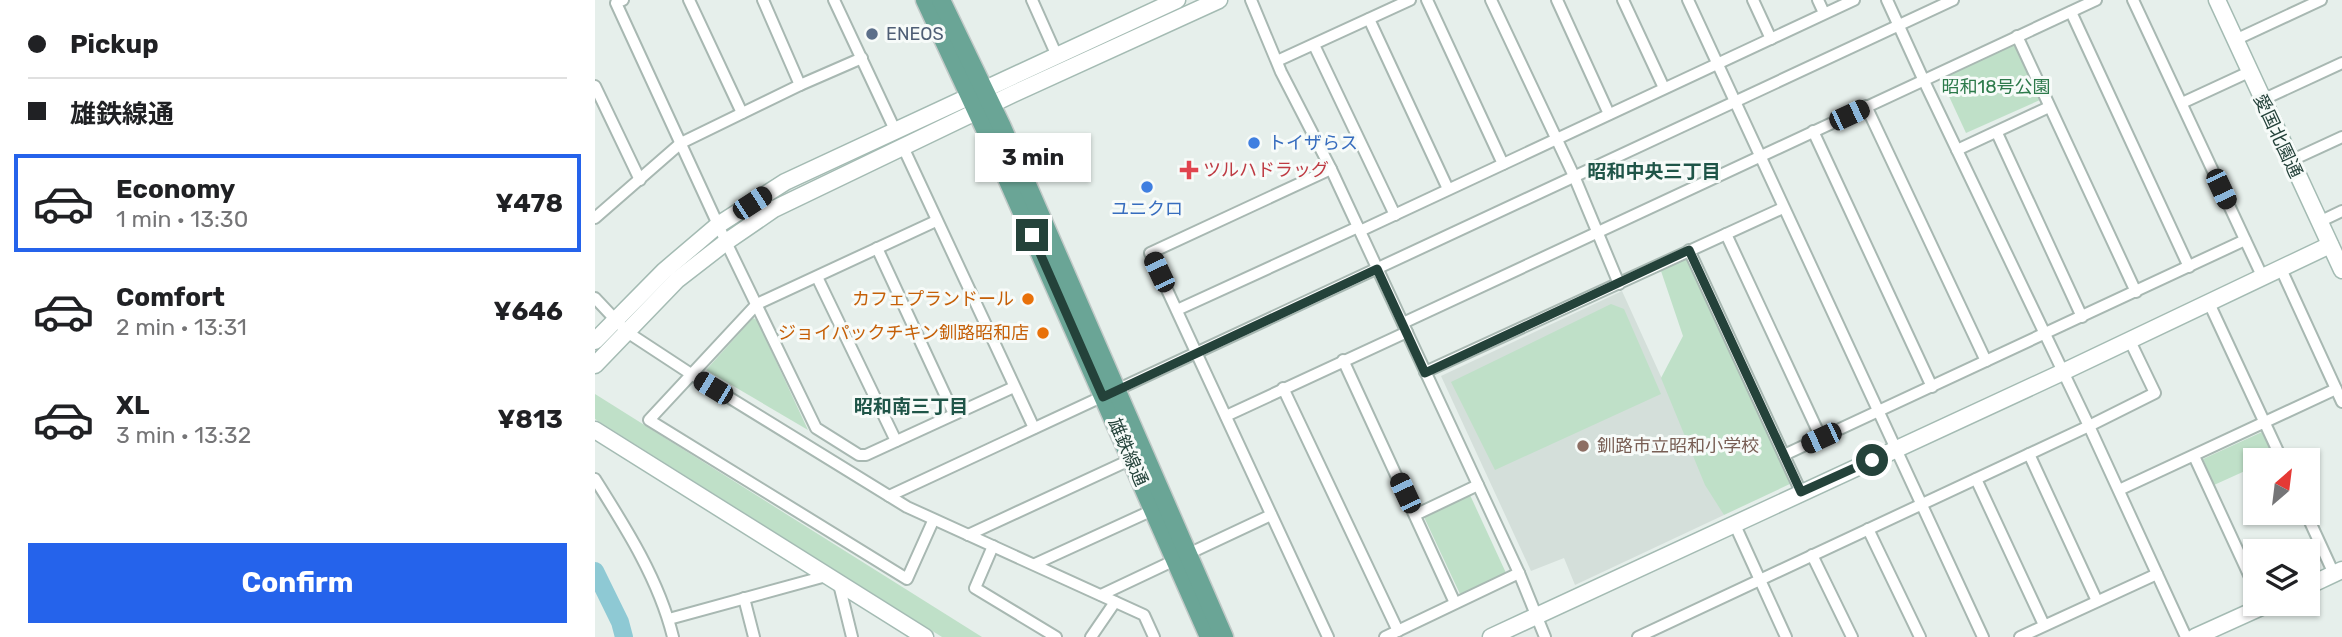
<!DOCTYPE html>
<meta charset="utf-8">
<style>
body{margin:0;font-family:Rubik,"Noto Sans JP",sans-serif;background:#f6f6f6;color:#202124;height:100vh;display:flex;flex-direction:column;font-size:26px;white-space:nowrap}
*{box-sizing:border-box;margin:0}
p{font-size:23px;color:#757577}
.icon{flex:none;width:38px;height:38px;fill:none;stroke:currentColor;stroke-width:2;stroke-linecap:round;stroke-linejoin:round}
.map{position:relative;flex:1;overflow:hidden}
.drawer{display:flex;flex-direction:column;background:#fff;width:595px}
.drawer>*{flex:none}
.guide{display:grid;align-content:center;height:154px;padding:0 28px;background:#fff}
.needle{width:46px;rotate:28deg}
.tools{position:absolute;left:1648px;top:448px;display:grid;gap:14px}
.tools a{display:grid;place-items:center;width:77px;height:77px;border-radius:0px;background:#fff;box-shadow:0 2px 5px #0004;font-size:35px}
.end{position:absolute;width:32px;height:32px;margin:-16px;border:9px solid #24423a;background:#fff;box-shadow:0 0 0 4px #fff}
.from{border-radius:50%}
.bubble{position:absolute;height:49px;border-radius:0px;background:#fff;box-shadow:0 2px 5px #0004;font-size:23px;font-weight:700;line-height:49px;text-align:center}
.car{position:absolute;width:21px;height:42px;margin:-21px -10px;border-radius:9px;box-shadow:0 0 5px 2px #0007;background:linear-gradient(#222 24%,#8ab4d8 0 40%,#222 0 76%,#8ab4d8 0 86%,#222 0)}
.guide b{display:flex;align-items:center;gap:24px;height:66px;font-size:26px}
.guide b+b{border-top:2px solid #e0e0e0}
.guide i{width:18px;height:18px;background:#202124}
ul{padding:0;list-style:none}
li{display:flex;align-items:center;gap:21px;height:98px;margin:0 14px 10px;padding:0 14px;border:4px solid transparent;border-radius:0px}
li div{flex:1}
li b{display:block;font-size:26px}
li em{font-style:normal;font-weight:700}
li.selected{border-color:#2563eb}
li>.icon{width:63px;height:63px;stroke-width:1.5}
.button{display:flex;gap:14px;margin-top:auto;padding:14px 28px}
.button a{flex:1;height:80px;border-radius:0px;background:#2563eb;color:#fff;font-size:28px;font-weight:700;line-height:80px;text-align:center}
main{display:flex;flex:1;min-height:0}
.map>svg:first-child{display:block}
</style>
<main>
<section class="drawer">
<div class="guide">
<b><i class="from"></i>Pickup</b>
<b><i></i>雄鉄線通</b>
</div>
<ul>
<li class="selected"><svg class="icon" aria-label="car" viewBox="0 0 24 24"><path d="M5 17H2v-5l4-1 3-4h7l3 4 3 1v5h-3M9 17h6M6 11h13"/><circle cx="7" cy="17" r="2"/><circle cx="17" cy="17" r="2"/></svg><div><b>Economy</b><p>1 min · 13:30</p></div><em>¥478</em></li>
<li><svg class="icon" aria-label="car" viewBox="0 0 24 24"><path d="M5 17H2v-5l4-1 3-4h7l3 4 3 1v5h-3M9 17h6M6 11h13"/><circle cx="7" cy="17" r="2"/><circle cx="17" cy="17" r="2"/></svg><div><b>Comfort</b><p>2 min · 13:31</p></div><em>¥646</em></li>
<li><svg class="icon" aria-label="car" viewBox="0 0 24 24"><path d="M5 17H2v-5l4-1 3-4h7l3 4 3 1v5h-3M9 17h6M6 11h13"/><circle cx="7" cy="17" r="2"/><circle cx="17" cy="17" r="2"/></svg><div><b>XL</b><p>3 min · 13:32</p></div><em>¥813</em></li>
</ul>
<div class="button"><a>Confirm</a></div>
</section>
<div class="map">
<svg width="1747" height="637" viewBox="0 0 1747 637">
<rect width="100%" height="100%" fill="#e6efeb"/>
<!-- built -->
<polygon fill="#d4dfda" points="1027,291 1129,515 980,585 969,558 936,571 846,376"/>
<!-- green -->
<g fill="#bfe0c8">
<polygon points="1419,45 1445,100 1371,133 1346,79"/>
<polygon points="1093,256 1197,483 1129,515 1110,485 1066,378 1088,336 1066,271"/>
<polygon points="1016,304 1029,309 1066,394 900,470 856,382"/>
<polygon points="158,318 162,320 213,430 111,370"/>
<polygon points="0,394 387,637 347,637 0,419"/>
<polygon points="1667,432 1679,458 1661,460 1661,466 1619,485 1608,459"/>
<polygon points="875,495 911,573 865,594 829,517"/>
</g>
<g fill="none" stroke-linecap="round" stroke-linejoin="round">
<!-- river -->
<polyline stroke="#8ec9d4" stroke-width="18" points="0,571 25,622 29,637"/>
<defs>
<g id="street">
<polyline points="28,0 21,3 131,242 221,428 264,455 271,455 419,387"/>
<polyline points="94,0 147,113"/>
<polyline points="168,0 205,85"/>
<polyline points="239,0 300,130"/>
<polyline points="437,0 462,56"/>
<polyline points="656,0 686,72 736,169 924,573 950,637"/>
<polyline points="832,0 908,164"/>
<polyline points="896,0 979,176 1024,284"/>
<polyline points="962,0 1014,114"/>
<polyline points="1028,0 1069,88"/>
<polyline points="1093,0 1388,637"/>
<polyline points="1158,0 1176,39"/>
<polyline points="1223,0 1229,13"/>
<polyline points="1292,0 1329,81 1494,426 1591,637"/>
<polyline points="1538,0 1668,278"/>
<polyline points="1476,12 1594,267"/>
<polyline points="774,19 853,189"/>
<polyline points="1422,36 1541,292"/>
<polyline points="1640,40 1726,0"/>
<polyline points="719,45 800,215"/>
<polyline points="682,61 815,0"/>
<polyline points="0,86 45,180"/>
<polyline points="1667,100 1747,63"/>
<polyline points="1587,103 1654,72"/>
<polyline points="1271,106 1391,361"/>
<polyline points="1218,131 1337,387"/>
<polyline points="1402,133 1487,317"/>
<polyline points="308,147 439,428"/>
<polyline points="1362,150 1454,107"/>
<polyline points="1695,161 1747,137"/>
<polyline points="0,218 86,143 205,85 267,58"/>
<polyline points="1724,222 1747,211"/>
<polyline points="765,231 1259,0"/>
<polyline points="1131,234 1226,438"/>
<polyline points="282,248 359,414"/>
<polyline points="1094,250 1206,492"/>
<polyline points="1686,269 1747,402"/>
<polyline points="222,277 301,441"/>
<polyline points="0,298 32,332 96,374 312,507 549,615 559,637"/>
<polyline points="1614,303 1687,460"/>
<polyline points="582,310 763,227"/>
<polyline points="808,323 1501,0"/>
<polyline points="748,360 860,603"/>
<polyline points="830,372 1188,208"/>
<polyline points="688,388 803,631"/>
<polyline points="631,416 812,332"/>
<polyline points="1434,454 1502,601"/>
<polyline points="1189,455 1650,240"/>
<polyline points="1599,456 1661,590"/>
<path d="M0,479C31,528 64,580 78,637"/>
<polyline points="1381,479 1449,625"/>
<polyline points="1524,490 1741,389"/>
<polyline points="294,496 1358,0"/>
<polyline points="1711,513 1739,574"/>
<polyline points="820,515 883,485"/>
<polyline points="338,521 312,579 54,420 162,304 341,221"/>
<polyline points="1139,523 1191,637"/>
<polyline points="1273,529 1325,637"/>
<polyline points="373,535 537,459"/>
<polyline points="398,546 380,588 461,637"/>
<polyline points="593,554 676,515"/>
<polyline points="1217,555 1257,637"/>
<polyline points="440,564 558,510"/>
<polyline points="244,584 257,637"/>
<polyline points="506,595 580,560"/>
<polyline points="149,598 159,637"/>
<polyline points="74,619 231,576"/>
<polyline points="496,637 520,602"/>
<polyline points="733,637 555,253 736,169"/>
<polyline points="790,637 924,573"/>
<polyline points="1043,637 1494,426 1560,393 1535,341"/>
<polyline points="1425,637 1562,574"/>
</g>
<g id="secondary">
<polyline points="1622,0 1747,270"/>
<polyline points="0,341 69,271 123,225 190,182 582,0"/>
<polyline points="0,365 82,280 131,242 179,209 418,94 624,0"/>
<polyline points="0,430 330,637"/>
<polyline points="1713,586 1747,570"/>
<polyline points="896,637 1468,372 1735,245"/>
<polyline points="1600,637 1673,604"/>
</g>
<g id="primary">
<polyline points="330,0 395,140 614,637"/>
<polyline points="346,0 407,127 629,637"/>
</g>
</defs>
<!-- street casing -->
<use href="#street" stroke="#a8b8b2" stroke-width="14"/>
<!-- secondary casing -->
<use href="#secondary" stroke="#a4bbb3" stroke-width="19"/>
<!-- primary casing -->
<use href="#primary" stroke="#c2cac8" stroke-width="21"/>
<!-- street -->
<use href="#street" stroke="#fff" stroke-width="10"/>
<!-- secondary -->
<use href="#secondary" stroke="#fff" stroke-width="16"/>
<!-- primary -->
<use href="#primary" stroke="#6aa596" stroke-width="18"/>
</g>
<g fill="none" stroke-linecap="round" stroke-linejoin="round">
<!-- route -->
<polyline stroke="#24423a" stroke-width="9" points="437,235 508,397 782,269 830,373 1094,250 1206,492 1277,460"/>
</g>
<!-- markers -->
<circle fill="#5c6f8a" stroke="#f7fbf9" stroke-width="2.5" cx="277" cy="34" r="7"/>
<g fill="#3f7fe0" stroke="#f7fbf9" stroke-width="2.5">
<circle cx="659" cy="143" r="7"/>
<circle cx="552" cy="187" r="7"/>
</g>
<path fill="#e0444e" stroke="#f7fbf9" stroke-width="2.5" d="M590.5 159.5h7v7h7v7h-7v7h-7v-7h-7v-7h7z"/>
<g fill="#e8710a" stroke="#f7fbf9" stroke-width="2.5">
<circle cx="433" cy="299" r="7"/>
<circle cx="448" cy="333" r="7"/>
</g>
<circle fill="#8d6e63" stroke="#f7fbf9" stroke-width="2.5" cx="988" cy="446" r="7"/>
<g text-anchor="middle" stroke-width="6" stroke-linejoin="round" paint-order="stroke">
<!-- service labels -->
<g font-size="18" fill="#4e5e75" stroke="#f7fbf9" text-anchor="start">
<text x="291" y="40">ENEOS</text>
</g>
<!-- park labels -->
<g font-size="18" fill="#2d7a4b" stroke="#f7fbf9">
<text x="1401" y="93">昭和18号公園</text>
</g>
<!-- street labels -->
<g font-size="18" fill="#24423a" stroke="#f7fbf9">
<text transform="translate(1683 136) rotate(65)" y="6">愛国北園通</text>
<text transform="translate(533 452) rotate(66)" y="6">雄鉄線通</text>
</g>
<!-- shop labels -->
<g font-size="18" fill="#366cbe" stroke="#f7fbf9" text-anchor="start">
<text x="673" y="149">トイザらス</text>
<text x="552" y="215" text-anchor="middle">ユニクロ</text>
</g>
<!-- health labels -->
<g font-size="18" fill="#be3a42" stroke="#f7fbf9" text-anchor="start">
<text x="608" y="176">ツルハドラッグ</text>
</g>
<!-- food labels -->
<g font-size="18" fill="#c56008" stroke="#f7fbf9" text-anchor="end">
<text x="419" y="305">カフェプランドール</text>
<text x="434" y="339">ジョイパックチキン釧路昭和店</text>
</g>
<!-- education labels -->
<g font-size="18" fill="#785e54" stroke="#f7fbf9" text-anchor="start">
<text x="1002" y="452">釧路市立昭和小学校</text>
</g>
<!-- neighbourhood labels -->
<g font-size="19" font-weight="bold" fill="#1f5548" stroke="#f7fbf9">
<text x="1059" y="178">昭和中央三丁目</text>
<text x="316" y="413">昭和南三丁目</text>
</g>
</g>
</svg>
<div class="tools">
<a><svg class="needle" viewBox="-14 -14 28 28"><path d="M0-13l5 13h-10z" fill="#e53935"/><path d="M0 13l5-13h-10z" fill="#757577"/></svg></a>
<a><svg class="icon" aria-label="layers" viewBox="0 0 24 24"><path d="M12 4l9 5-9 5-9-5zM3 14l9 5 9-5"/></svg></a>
</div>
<i class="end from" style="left:1277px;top:460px"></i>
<i class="end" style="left:437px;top:235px"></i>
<div class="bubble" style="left:380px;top:133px;width:116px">3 min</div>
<i class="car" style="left:1254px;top:115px;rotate:65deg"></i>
<i class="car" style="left:1626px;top:189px;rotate:155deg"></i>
<i class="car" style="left:157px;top:203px;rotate:57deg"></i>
<i class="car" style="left:564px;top:272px;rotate:335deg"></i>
<i class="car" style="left:118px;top:388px;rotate:301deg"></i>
<i class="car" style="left:1226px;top:438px;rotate:245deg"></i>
<i class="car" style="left:810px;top:493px;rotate:335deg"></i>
</div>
</main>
